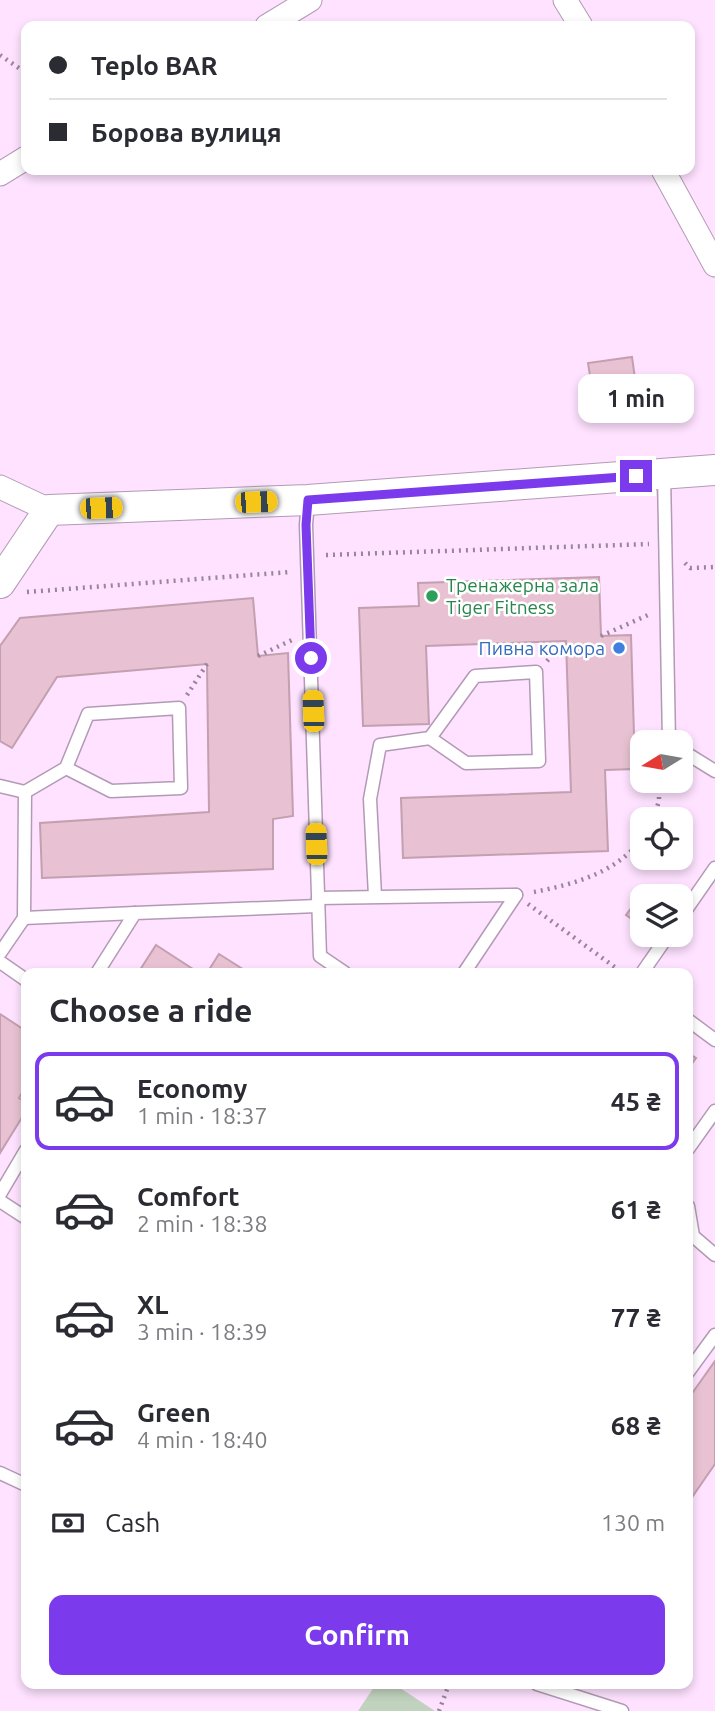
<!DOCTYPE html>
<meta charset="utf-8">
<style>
body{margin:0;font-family:Ubuntu,sans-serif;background:#f2f2f3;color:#2b2b33;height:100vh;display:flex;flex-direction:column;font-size:26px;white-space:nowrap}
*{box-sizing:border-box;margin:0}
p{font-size:23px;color:#7c7c81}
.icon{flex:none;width:38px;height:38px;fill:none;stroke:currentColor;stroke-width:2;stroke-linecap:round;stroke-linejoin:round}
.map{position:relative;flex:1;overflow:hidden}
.drawer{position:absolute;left:21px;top:968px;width:672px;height:721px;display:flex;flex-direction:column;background:#fff;border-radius:14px;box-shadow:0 4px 10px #0003}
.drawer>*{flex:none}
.top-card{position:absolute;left:21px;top:21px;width:674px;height:154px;border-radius:14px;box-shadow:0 4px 10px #0003;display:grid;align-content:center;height:154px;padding:0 28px;background:#fff}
.needle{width:46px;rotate:259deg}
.controls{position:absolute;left:630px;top:730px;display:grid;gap:14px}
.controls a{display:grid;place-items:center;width:63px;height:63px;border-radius:14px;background:#fff;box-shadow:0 4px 10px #0003;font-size:35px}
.end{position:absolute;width:32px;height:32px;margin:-16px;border:9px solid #7c3aed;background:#fff;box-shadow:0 0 0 4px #fff}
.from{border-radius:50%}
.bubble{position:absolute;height:49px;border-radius:14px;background:#fff;box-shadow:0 4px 10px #0003;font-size:23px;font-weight:700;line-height:49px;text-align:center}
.car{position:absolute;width:21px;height:42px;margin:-21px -10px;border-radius:9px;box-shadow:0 0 5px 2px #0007;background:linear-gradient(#f5c518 24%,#345 0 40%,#f5c518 0 76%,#345 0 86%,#f5c518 0)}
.top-card b{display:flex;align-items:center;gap:24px;height:66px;font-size:26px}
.top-card b+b{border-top:2px solid #e1e1e2}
.top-card i{width:18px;height:18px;background:#2b2b33}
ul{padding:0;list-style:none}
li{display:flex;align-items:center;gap:21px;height:98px;margin:0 14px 10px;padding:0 14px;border:4px solid transparent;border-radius:14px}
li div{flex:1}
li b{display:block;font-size:26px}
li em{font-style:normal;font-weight:700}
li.active{border-color:#7c3aed}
li>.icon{width:63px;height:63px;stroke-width:1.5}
h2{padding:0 28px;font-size:32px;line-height:84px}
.pay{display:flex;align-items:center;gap:18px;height:77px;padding:0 28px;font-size:26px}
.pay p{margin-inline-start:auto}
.button{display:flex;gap:14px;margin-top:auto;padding:14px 28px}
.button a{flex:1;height:80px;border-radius:14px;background:#7c3aed;color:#fff;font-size:28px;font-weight:700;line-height:80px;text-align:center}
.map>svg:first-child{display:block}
</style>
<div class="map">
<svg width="715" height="1711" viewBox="0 0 715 1711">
<rect width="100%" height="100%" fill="#fee2ff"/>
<!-- green -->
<polygon fill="#c1d3be" points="376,1684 394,1684 435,1711 358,1711"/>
<!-- building -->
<g fill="#e8c2d3" stroke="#c39faf" stroke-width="2">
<polygon points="632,357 638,400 595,407 588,363"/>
<polygon points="599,577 601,636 631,635 635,769 605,770 608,851 403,858 401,798 571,792 566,641 426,646 429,724 363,726 359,608 419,606 418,583"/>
<polygon points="253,598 258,656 288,653 293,816 273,819 273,869 42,878 40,823 209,812 207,664 57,677 12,748 0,741 0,646 20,618"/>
<polygon points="644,891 651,896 642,896 642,926 626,915"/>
<polygon points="156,945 199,973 138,973"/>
<polygon points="219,954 249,973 207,973"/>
<polygon points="0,1014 26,1031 26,1086 19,1098 26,1103 26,1111 0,1153"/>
<polygon points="688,1053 696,1058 688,1069"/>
<polygon points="715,1361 715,1464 688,1503 688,1399"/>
</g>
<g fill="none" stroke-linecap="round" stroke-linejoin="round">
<defs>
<g id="service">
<polyline points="664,474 669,742"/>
<polyline points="308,500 306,525 320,956 345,973"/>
<polyline points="681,750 715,771"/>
<polyline points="0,786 25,792 24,918 0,953"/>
<polyline points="25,792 66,768 111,791 181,788 179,708 88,714 66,768"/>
<polyline points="375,896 370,799 380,745 430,738 475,676 536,672 539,761 466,763 430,738"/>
<polyline points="318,898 516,895"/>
<polyline points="681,917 715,868"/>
<polyline points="24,918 135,913"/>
<polyline points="0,962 26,980"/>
<polyline points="97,973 135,913 318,906"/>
<polyline points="464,973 516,895"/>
<polyline points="642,973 669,934"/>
<polyline points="688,1020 715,1040"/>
<polyline points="688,1149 715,1111"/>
<polyline points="0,1194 26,1150"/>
<polyline points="0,1201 26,1218"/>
<polyline points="688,1206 693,1236 715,1255"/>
<polyline points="688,1372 715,1335"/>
<polyline points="0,1473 26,1485"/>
<polyline points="537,1684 622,1711"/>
</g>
<g id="minor">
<polyline points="565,0 581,26"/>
<polyline points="267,26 310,0"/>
<polyline points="663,170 715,265"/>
<polyline points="0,174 26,158"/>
<polyline points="0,487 49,510"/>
</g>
<polyline id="tertiary" points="0,583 49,510 308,500 715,470"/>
</defs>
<!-- service casing -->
<use href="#service" stroke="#b39ab4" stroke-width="15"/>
<!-- minor casing -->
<use href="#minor" stroke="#b39ab4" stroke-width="25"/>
<!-- tertiary casing -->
<use href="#tertiary" stroke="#b39ab4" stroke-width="32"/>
<!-- path -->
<g stroke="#998599" stroke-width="4.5" stroke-dasharray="2 5" stroke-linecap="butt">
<polyline points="0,55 26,73"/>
<polyline points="326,555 649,544"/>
<polyline points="685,563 690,568 715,567"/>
<polyline points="27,592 290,572"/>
<polyline points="601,636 648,615"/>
<polyline points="258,656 292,640"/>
<polyline points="547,661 566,641"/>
<polyline points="187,695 207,664"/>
<polyline points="653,819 659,801 659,780"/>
<path d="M534,892C574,884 617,873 642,838"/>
<polyline points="528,904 623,973"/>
<polyline points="439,1711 449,1684"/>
</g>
<!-- service -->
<use href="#service" stroke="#fff" stroke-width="12"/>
<!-- minor -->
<use href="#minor" stroke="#fff" stroke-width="23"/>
<!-- tertiary -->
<use href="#tertiary" stroke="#fff" stroke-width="30"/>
</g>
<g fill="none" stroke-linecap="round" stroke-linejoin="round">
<!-- route -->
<polyline stroke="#7c3aed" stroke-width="9" points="311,658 306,525 308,500 636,476"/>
</g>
<!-- markers -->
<circle fill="#2e9e5b" stroke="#fff" stroke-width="2.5" cx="432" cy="596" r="7"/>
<circle fill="#3f7fe0" stroke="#fff" stroke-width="2.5" cx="619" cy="648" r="7"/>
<g text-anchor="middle" stroke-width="5" stroke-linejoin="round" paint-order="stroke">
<!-- leisure labels -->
<g font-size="19" fill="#27864d" stroke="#fff" text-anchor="start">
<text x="446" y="592">Тренажерна зала<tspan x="446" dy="22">Tiger Fitness</tspan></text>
</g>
<!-- shop labels -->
<g font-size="19" fill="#366cbe" stroke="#fff" text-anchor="end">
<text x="605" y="655">Пивна комора</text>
</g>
</g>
</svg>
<div class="controls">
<a><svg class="needle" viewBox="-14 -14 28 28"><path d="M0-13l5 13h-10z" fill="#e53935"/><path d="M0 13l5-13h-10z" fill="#7c7c81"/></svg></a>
<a><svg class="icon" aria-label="locate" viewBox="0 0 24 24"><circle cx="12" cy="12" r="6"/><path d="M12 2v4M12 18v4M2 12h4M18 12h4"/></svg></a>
<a><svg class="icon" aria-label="layers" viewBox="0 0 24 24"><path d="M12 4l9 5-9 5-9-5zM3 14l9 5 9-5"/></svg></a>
</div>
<i class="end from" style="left:311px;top:658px"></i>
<i class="end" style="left:636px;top:476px"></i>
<div class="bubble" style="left:578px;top:374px;width:116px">1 min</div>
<i class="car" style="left:256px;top:502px;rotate:88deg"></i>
<i class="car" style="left:101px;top:508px;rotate:88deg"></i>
<i class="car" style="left:313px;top:711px;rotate:358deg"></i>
<i class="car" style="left:316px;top:844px;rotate:358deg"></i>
<div class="top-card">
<b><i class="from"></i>Teplo BAR</b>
<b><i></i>Борова вулиця</b>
</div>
<section class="drawer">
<h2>Choose a ride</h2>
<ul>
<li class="active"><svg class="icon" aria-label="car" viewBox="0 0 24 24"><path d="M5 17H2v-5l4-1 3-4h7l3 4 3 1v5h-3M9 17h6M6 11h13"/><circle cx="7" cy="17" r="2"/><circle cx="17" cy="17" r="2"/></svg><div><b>Economy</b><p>1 min · 18:37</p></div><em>45 ₴</em></li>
<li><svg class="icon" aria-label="car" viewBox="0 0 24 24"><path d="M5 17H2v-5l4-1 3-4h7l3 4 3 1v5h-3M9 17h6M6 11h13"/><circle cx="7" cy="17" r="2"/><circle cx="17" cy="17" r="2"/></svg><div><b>Comfort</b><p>2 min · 18:38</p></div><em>61 ₴</em></li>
<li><svg class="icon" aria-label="car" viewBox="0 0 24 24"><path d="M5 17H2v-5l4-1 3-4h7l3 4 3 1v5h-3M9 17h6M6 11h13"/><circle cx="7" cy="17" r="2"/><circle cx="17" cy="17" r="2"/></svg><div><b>XL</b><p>3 min · 18:39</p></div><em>77 ₴</em></li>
<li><svg class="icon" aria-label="car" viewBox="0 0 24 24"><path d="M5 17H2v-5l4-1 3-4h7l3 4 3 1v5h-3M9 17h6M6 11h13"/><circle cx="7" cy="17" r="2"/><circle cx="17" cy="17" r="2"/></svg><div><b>Green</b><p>4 min · 18:40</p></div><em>68 ₴</em></li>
</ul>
<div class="pay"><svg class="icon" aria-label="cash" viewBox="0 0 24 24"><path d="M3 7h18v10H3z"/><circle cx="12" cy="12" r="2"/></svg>Cash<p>130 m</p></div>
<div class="button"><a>Confirm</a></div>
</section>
</div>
